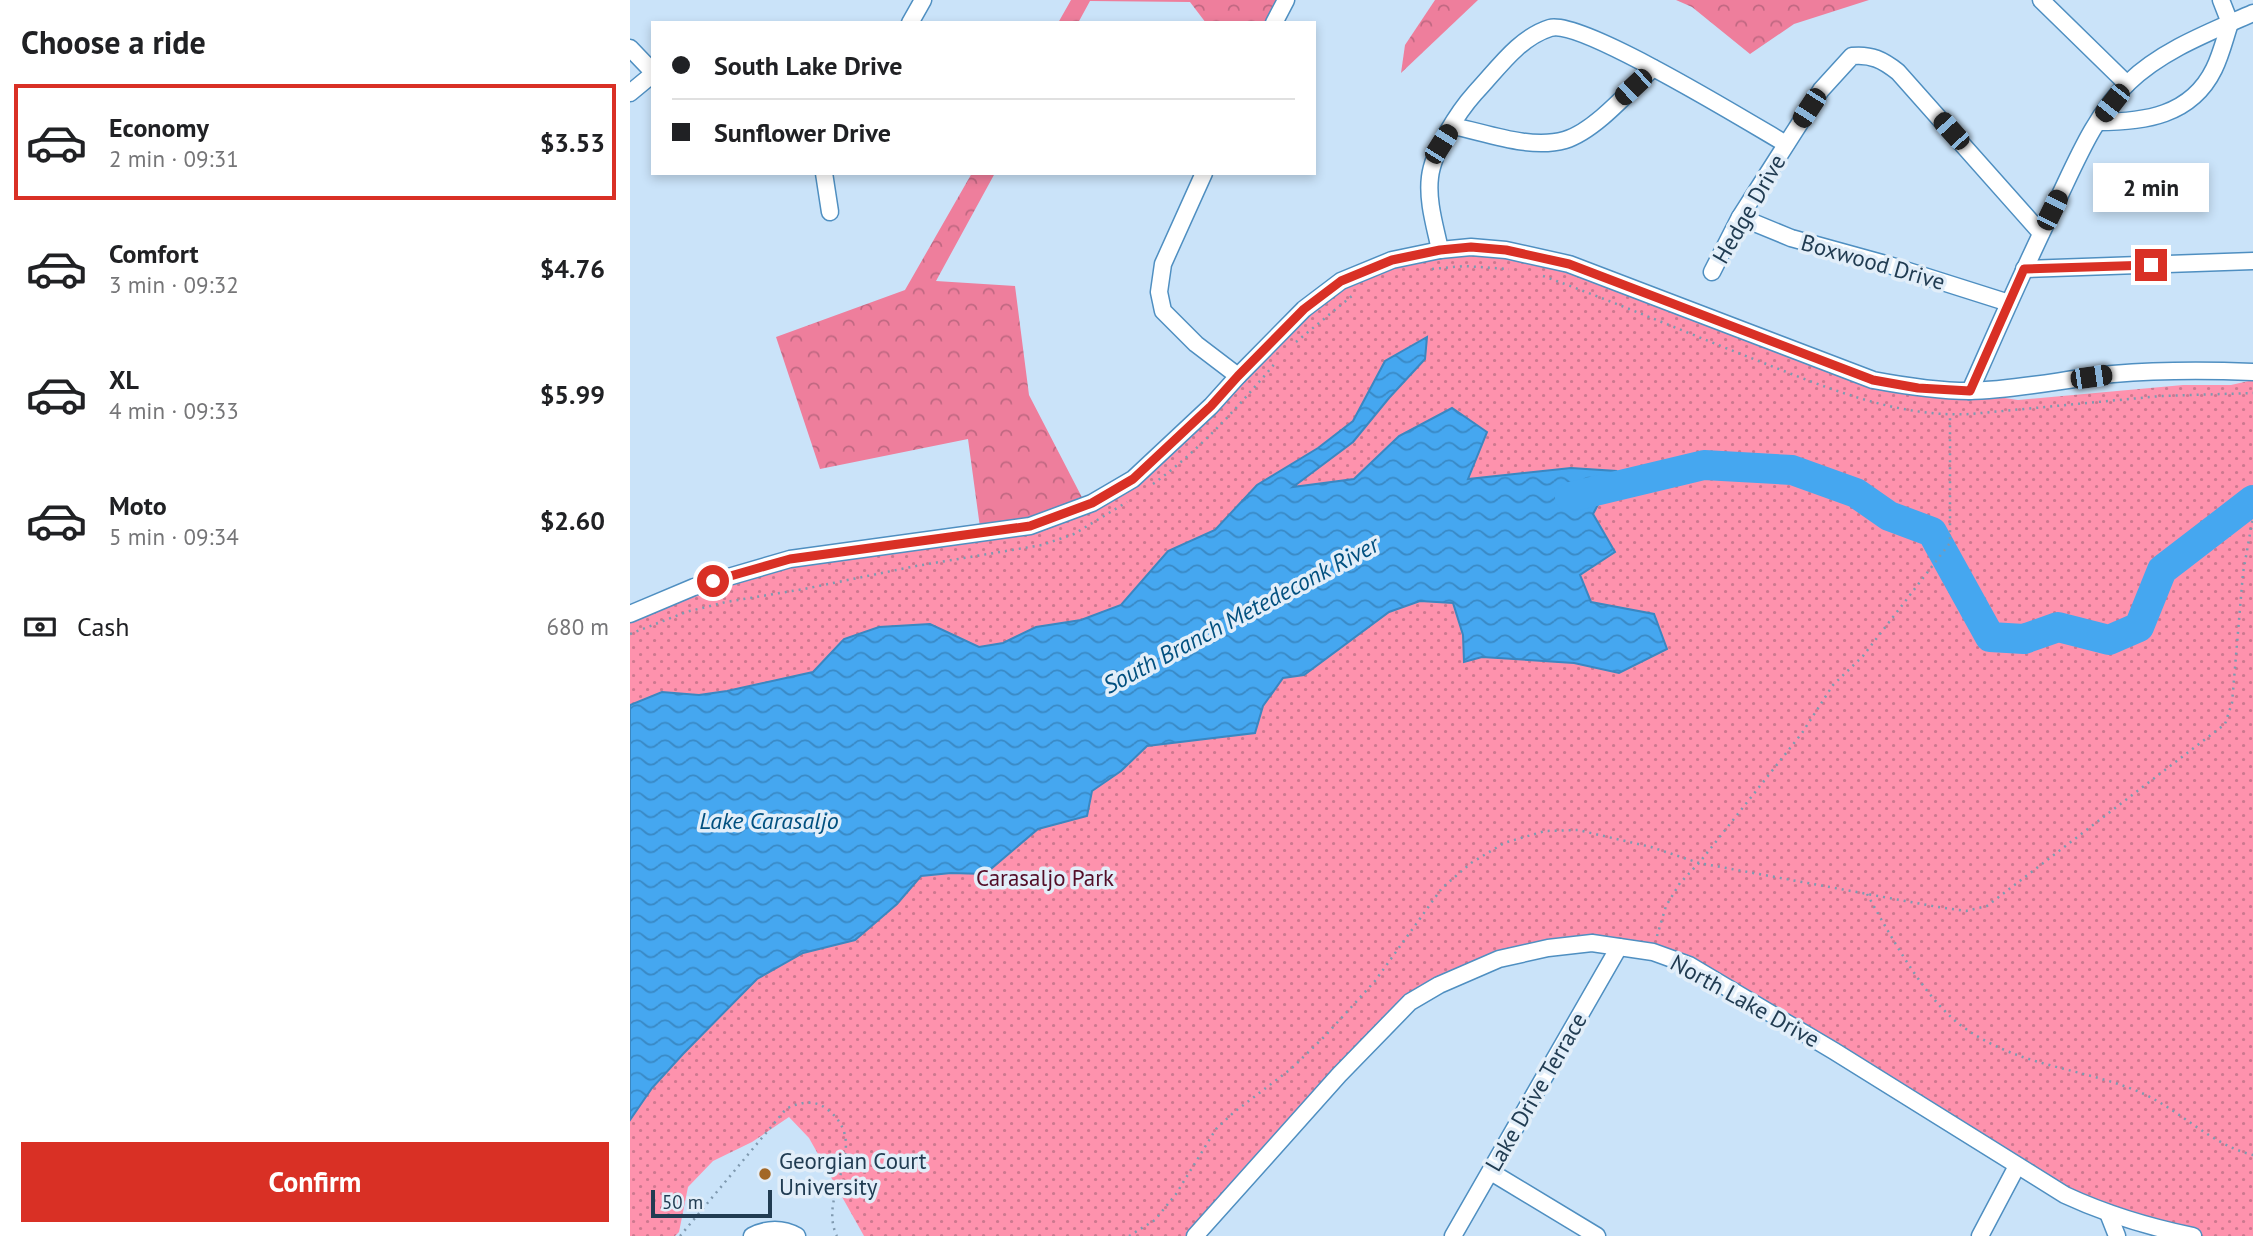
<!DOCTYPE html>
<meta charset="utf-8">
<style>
body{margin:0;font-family:"PT Sans",sans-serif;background:#f6f6f6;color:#202124;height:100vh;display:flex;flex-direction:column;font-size:26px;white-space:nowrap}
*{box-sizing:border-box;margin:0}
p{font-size:23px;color:#757577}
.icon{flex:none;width:38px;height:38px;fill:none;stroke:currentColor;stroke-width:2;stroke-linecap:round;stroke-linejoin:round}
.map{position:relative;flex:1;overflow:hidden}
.details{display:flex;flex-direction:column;background:#fff;width:630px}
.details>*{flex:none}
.hud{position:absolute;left:21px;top:21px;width:665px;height:154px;border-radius:0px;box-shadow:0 4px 10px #0003;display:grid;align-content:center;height:154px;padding:0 21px;background:#fff}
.scale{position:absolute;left:21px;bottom:18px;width:121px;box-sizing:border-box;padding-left:7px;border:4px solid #213c52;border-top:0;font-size:19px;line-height:24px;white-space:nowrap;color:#213c52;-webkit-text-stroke:5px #e2eef9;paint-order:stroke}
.end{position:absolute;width:32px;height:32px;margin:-16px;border:9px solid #d93025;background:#fff;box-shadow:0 0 0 4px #fff}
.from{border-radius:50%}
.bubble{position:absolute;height:49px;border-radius:0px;background:#fff;box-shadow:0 4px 10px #0003;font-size:23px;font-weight:800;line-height:49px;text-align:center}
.car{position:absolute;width:21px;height:42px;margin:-21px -10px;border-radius:9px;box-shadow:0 0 5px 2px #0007;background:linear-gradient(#222 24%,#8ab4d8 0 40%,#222 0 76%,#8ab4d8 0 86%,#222 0)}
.hud b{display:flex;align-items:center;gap:24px;height:66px;font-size:26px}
.hud b+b{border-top:2px solid #e0e0e0}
.hud i{width:18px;height:18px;background:#202124}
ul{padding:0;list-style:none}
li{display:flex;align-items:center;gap:21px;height:116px;margin:0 14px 10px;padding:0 7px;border:4px solid transparent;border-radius:0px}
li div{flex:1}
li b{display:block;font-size:26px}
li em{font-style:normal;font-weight:800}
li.selected{border-color:#d93025}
li>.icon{width:63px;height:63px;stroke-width:1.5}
h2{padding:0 21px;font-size:32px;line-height:84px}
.pay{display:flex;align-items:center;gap:18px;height:77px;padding:0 21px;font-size:26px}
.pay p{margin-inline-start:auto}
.cta{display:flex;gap:14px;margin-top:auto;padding:14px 21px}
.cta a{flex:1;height:80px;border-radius:0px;background:#d93025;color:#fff;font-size:28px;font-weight:800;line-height:80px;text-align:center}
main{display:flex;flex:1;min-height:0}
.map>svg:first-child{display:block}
</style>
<main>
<section class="details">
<h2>Choose a ride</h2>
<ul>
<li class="selected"><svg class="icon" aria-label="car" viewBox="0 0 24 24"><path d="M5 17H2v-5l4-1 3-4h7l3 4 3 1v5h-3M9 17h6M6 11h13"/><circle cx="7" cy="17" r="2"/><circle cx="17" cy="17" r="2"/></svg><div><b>Economy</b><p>2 min · 09:31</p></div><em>$3.53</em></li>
<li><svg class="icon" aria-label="car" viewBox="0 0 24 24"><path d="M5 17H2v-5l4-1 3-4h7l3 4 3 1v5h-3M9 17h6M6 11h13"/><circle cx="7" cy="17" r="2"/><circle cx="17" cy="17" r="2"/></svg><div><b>Comfort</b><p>3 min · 09:32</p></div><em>$4.76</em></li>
<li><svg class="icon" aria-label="car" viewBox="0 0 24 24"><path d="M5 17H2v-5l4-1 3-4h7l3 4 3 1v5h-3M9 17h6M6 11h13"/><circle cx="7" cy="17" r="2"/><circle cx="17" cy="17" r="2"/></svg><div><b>XL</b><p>4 min · 09:33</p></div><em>$5.99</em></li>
<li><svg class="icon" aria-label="car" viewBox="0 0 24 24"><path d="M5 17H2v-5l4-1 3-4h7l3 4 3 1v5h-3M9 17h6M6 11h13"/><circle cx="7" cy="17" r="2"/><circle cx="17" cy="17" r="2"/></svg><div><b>Moto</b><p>5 min · 09:34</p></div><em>$2.60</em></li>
</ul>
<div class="pay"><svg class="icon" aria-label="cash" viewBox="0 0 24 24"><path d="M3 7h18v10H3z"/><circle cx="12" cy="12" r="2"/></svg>Cash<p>680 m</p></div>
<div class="cta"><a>Confirm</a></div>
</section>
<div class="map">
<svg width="1623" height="1236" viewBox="0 0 1623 1236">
<defs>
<pattern id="forest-crowns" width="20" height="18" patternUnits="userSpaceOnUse" patternTransform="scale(1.75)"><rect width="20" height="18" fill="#ee7e9c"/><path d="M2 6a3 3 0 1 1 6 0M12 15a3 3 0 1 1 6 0" fill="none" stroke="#c06882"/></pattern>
<pattern id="park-dots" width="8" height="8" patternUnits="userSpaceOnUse" patternTransform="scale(1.75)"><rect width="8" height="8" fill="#fe92ad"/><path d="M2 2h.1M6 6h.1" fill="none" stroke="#cd788f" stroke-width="1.8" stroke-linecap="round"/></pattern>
<pattern id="water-waves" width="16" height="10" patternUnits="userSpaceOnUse" patternTransform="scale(1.75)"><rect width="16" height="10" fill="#45a7f0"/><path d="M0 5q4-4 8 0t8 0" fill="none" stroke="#3989c5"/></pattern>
</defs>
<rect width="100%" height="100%" fill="#cae3f9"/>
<!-- forest -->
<g fill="url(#forest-crowns)">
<polygon points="441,0 649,0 638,23 576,23 560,2 460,1 448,23 428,23"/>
<polygon points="805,0 848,0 771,73 775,45"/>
<polygon points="1046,0 1239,0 1164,24 1120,54 1062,7"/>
<polygon points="342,173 365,173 306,281 385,286 399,395 458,509 352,542 338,439 190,469 146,337 275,290"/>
</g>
<!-- park -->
<polygon fill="url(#park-dots)" points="876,250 1233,377 1388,400 1553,385 1601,385 1623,380 1623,1236 1563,1236 1461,1207 1023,952 918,948 780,1002 565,1236 234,1236 179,1138 159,1117 122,1142 83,1161 58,1187 49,1232 45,1236 0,1236 0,614 120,569 400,526 503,479 674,309 762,260"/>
<!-- water -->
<polygon fill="url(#water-waves)" stroke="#3a87c1" stroke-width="2" points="797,337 795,359 759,398 723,442 663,487 724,479 769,436 822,408 857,432 838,479 941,468 986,471 963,514 985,552 950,575 961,602 1024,614 1037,649 989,673 944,663 852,657 834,662 833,635 823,603 790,601 759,612 674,675 653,678 633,706 625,733 517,746 491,771 462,791 457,816 408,829 355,874 321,873 291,876 267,904 225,940 173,953 127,979 53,1054 22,1088 0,1120 0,705 32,692 69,695 97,691 183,672 214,639 249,627 300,624 349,647 373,643 406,627 451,620 491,605 538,551 585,530 627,485 688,448 723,421 755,361"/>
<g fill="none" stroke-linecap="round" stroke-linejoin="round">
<!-- river -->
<polyline stroke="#45a7f0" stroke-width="30" points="940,497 1074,465 1162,470 1226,493 1259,516 1302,532 1360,637 1394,639 1428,627 1479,640 1509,627 1532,570 1623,500"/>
<defs>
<g id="minor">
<polyline points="1411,0 1497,84"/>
<polyline points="280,23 293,0"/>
<polyline points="644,23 656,0"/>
<polyline points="0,48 23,72"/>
<polyline points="0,93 23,74"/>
<path d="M1468,122C1514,122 1561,116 1584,69C1591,55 1595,38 1600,23L1591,0"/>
<path d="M823,126C857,133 900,150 935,140C965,131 1000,90 1023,68"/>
<polyline points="194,173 200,212"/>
<polyline points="574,173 533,264 529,292 533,311 566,344 608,376"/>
<polyline points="1110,217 1161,238 1259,265 1379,303"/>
<path d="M810,250C805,226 797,201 800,177C803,151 828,112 845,93C867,70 888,38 920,28C951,19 1120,123 1156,144"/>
<polyline points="1394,269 1623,261"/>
<path d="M1082,272L1110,217L1191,90L1222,56C1241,54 1253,60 1268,72L1411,233"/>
<path d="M1340,391C1369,326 1397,261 1429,197C1448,157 1466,114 1498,83C1532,50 1580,32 1623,13"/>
<path d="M0,614L64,587L160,559L400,526L462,503L503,479L581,406L608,376L674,309L711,281L762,260L810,250L841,247L876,250L939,264L1243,380C1275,386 1306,391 1339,391C1387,390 1435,379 1483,374C1530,370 1576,370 1623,372"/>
<polyline points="861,1172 967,1236"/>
<polyline points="1478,1213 1487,1236"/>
<path d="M122,1236C137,1228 153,1228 167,1236"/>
<path d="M565,1236L709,1075L780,1002L809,985L869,959L918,948L962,943L1023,952L1059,965L1204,1051L1435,1195C1476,1214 1519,1227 1563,1236"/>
<polyline points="823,1236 989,947"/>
<polyline points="1350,1236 1387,1166"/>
</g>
</defs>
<!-- minor casing -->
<use href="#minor" stroke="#4f8fc1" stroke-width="19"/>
<!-- path -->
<g stroke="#7f99af" stroke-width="2.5" stroke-dasharray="2 5" stroke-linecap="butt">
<polyline points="802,269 834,266 879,269"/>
<path d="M913,276C985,302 1055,332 1126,360C1195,387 1266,418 1341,414L1531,396L1623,393"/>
<polyline points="666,342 723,295"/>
<path d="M523,484C570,450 609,406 647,361"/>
<polyline points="0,634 56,612 96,602 174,589 286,566 412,545 444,534 497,502"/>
<path d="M1237,894C1259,933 1288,987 1321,1017C1339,1034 1367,1048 1390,1056C1427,1069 1466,1075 1502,1089C1546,1105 1578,1144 1623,1155"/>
<polyline points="1027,936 1036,906 1050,883 1069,863 1172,733 1203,685 1233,656 1320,543 1320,416"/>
<path d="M50,1236L156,1109C169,1102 184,1099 197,1109C244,1145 186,1194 207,1236"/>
<polyline points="499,1236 525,1220 546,1194 586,1129 603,1113 662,1068 695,1036 745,981 812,888 841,863 874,843 915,831 948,830 1021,847 1069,863 1308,907 1336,911 1357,906 1595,724 1602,703 1613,573 1623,517"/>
</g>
<!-- minor -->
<use href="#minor" stroke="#fff" stroke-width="16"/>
</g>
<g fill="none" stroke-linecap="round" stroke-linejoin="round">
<!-- route -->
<polyline stroke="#d93025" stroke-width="9" points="83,581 160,559 400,526 462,503 503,479 581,406 608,376 674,309 711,281 762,260 810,250 841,247 876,250 939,264 1243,380 1288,388 1340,391 1394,269 1521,265"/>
</g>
<!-- markers -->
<circle fill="#a26828" stroke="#e2eef9" stroke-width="2.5" cx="135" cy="1174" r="7"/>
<g text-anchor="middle" stroke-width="7" stroke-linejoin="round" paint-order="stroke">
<!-- street labels -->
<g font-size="23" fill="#213c52" stroke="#e2eef9">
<text transform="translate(1119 209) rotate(-60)" y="8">Hedge Drive</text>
<text transform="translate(1243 262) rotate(16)" y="8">Boxwood Drive</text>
<text transform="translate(1115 1001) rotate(29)" y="8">North Lake Drive</text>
<text transform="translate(906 1092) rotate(-60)" y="8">Lake Drive Terrace</text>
</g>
<!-- park labels -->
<g font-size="23" fill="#530d27" stroke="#e2eef9">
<text x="415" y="886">Carasaljo Park</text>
</g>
<!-- poi labels -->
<g font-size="23" fill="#213c52" stroke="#e2eef9" text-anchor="start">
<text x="149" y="1169">Georgian Court<tspan x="149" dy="26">University</tspan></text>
</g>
<!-- water labels -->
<g font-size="24" font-style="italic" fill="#02507f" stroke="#e2eef9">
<text transform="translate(611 615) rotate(-28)" y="8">South Branch Metedeconk River</text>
<text x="139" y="829">Lake Carasaljo</text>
</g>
</g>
</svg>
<div class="scale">50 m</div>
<i class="end from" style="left:83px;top:581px"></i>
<i class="end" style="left:1521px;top:265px"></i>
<div class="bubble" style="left:1463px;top:163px;width:116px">2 min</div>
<i class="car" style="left:1003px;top:87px;rotate:227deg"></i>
<i class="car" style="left:1482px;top:103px;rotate:218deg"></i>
<i class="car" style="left:1179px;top:108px;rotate:213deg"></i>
<i class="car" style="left:1321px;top:131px;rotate:318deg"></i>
<i class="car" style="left:811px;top:144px;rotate:32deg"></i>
<i class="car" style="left:1422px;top:210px;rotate:26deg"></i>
<i class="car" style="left:1461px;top:377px;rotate:82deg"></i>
<div class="hud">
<b><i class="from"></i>South Lake Drive</b>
<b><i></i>Sunflower Drive</b>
</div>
</div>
</main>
